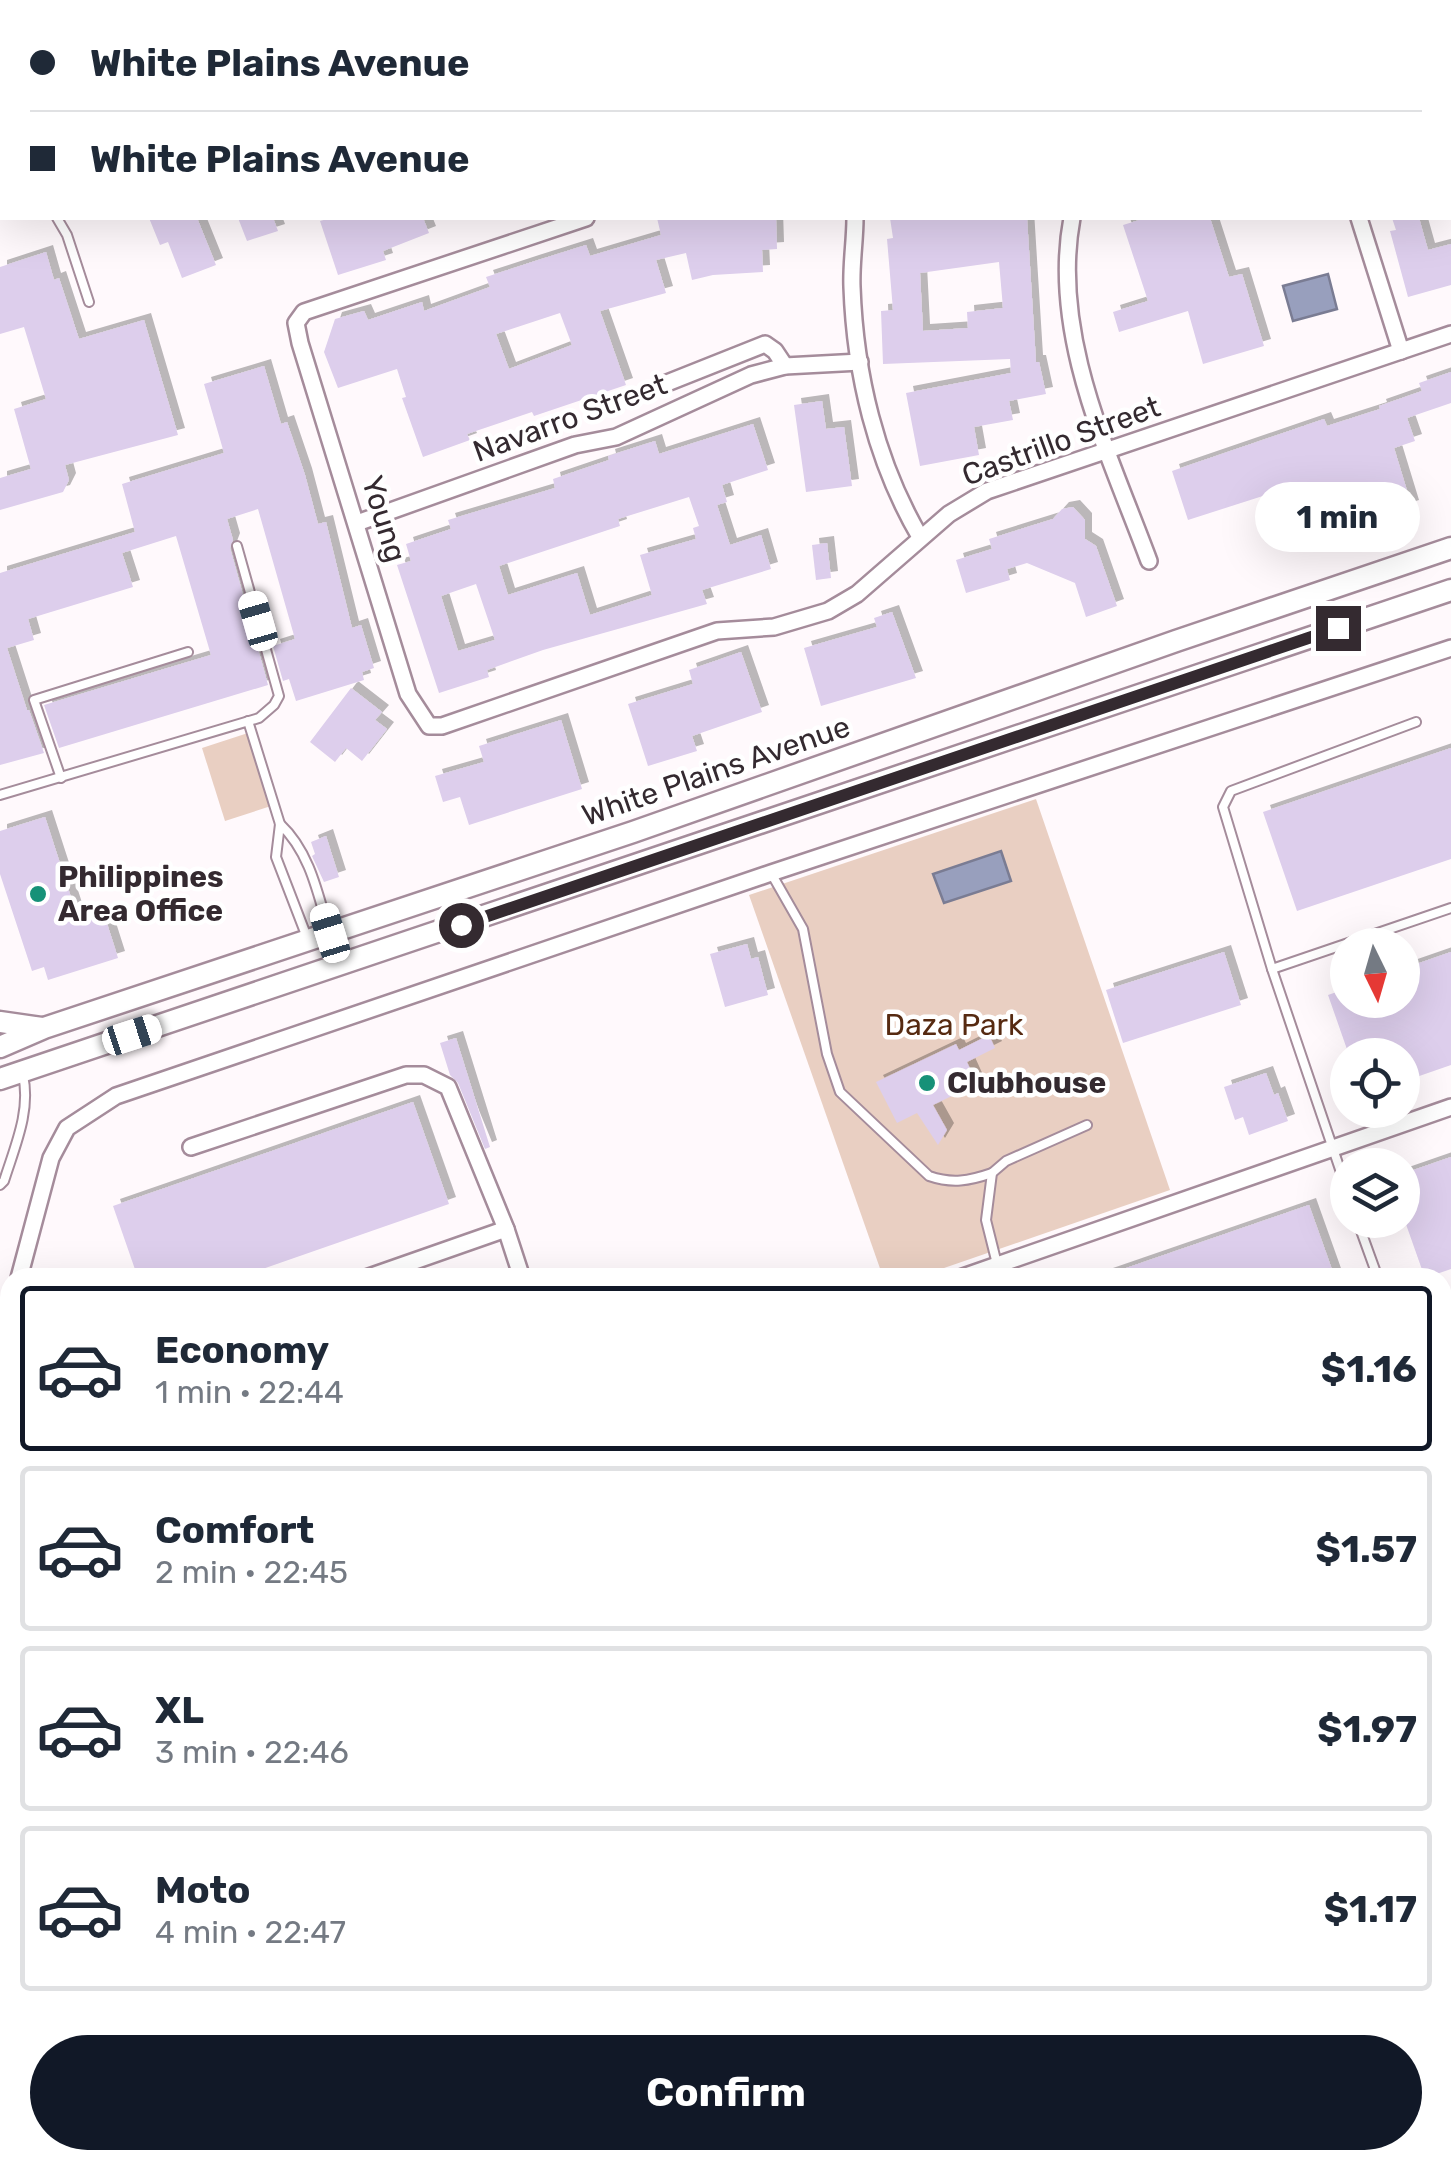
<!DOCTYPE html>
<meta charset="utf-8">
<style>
body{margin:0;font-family:Rubik,sans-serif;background:#f6f6f7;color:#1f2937;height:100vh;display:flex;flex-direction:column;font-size:38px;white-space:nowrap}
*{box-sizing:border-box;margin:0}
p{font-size:32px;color:#747a83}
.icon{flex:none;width:55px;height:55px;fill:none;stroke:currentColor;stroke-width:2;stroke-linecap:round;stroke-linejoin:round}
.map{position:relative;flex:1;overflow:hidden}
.drawer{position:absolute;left:0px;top:1268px;width:1452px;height:902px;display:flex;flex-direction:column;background:#fff;border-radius:30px 30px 0 0;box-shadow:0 10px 40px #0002}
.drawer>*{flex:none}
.banner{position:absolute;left:0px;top:0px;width:1452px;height:220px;box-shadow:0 10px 40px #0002;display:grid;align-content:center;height:220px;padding:0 30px;background:#fff}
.needle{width:65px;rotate:175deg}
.controls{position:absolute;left:1330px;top:928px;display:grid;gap:20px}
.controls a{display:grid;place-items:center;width:90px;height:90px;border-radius:50%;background:#fff;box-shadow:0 10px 40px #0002;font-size:50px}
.end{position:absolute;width:45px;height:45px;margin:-22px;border:12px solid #342a30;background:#fff;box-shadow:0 0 0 5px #fff}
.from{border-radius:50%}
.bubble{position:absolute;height:70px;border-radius:35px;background:#fff;box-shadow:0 10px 40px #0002;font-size:32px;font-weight:700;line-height:70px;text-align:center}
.car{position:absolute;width:30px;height:60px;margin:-30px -15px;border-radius:12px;box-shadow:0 0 8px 2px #0007;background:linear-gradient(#fff 24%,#345 0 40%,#fff 0 76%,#345 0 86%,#fff 0)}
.banner b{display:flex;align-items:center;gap:35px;height:95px;font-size:38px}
.banner b+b{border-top:2px solid #e0e1e3}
.banner i{width:25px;height:25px;background:#1f2937}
ul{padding:18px 0 0;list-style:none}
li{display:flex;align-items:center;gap:30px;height:165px;margin:0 20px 15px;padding:0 10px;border:5px solid #e0e1e3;border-radius:10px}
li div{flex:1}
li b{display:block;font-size:38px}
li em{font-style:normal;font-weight:700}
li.selected{border-color:#111827}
li>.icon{width:90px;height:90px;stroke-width:1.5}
.primary-button{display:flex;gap:20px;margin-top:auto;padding:20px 30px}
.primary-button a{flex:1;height:115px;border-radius:60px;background:#111827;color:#fff;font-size:40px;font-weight:700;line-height:115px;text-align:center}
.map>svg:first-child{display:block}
</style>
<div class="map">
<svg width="1451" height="2169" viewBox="0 0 1451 2169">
<defs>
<filter id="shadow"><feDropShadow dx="7" dy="-7" stdDeviation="0" flood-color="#0004"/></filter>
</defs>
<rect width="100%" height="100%" fill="#fff9fc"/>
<!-- green -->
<g fill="#e9cfc2">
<polygon points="248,733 271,806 225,821 202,748"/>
<polygon points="1036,799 1170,1190 918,1277 883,1277 749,895"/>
</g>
<!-- water -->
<g fill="#989fbd" stroke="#7a7c93" stroke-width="2.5">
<polygon points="1328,274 1337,309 1293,321 1283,286"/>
<polygon points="1001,851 1011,881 944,903 933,874"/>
</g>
<!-- building -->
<g fill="#ddceec" fill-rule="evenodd" filter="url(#shadow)">
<polygon points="149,218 197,218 216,265 182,278 168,242 160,245"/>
<polygon points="238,218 273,218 278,231 247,241"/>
<polygon points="331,218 423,218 429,233 383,251 386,260 338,275 320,221"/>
<path d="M657,218H776L777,249L762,250L763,272L713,275L692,280L686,253L656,260L666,293L600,311L626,385L534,416L532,412L467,434L470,440L423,457L402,398L406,397L397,369L338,388L324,352L335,319L364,311L368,320L422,302L424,311L490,287L486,277L532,262L586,245L590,256L661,235ZM560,313L572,345L509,369L496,334Z"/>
<path d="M890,218H1027L1036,362H1039L1046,394L1009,401L1013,420L974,427L979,455L920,466L906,393L1011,373L1010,359L883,364L881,311L893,310L887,239L893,238ZM999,262L1003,308L967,312L968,328L923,331L920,273Z"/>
<polygon points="1146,218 1210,218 1229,277 1242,274 1264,346 1203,364 1188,311 1119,332 1113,312 1148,301 1123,225"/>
<polygon points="1392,218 1419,218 1428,250 1451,244 1451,285 1408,297 1390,231 1396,230"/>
<polygon points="46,252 54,280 59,278 79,339 144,320 178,435 65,465 69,480 63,492 0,510 0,478 31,469 14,409 46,399 24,327 0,334 0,267"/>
<polygon points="264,366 281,424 287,422 305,475 318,524 326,522 352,628 361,625 374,668 362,672 364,680 296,701 289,679 283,681 273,646 295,639 258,509 227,519 233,540 230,548 268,685 59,748 44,705 211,655 176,536 122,553 133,587 28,619 34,640 7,648 27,710 29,710 44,753 0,765 0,573 135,532 122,484 224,453 204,384"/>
<polygon points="1451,372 1451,403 1407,418 1415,441 1394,448 1412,507 1367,521 1360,498 1280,525 1269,494 1188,520 1172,471 1324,419 1327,426 1380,409 1379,406 1422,391 1419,383"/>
<polygon points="822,401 826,429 844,427 852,486 806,492 794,405"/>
<path d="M753,424L768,470L722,485L727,502L717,505L730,545L761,535L771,569L702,590L707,604L543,650L487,670L489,677L439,693L397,565L411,561L406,544L451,529L448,520L555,488L553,479L609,460L608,456L655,441L659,454ZM689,497L699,526L693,528L696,539L640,555L652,595L590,615L577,573L508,595L499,566L620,526L618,519ZM476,584L495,640L458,651L441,596Z"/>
<polygon points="1073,507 1085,520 1085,539 1096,546 1117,606 1086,617 1075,583 1027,563 1007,569 1010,580 966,593 956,560 992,549 989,539 1053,519 1062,509"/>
<polygon points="827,543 831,578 816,580 812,545"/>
<polygon points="892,612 916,678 821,706 804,648 877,627 874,618"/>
<polygon points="741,652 762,712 692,736 697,751 648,766 628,704 693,684 689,670"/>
<polygon points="351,688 382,712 375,720 387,729 362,761 346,748 335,762 310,742"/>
<polygon points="561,720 582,789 469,825 460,797 443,802 435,776 484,762 479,746"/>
<polygon points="1451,748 1451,859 1297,911 1263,812"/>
<polygon points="45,817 79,922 104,914 118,958 48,980 44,967 32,971 0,874 0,831"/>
<polygon points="326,836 339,877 324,882 312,856 315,854 311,842"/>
<polygon points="747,944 751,959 758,957 768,995 725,1007 710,954"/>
<polygon points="1224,952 1241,1005 1123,1043 1106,990"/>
<polygon points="1451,952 1451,1065 1402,1082 1402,1055 1349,1055 1328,995 1348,988 1348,1000 1402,1000 1402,969"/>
<polygon points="989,1035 995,1048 967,1062 977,1084 933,1105 947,1130 938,1145 917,1113 897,1123 876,1082 956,1044 959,1050"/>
<polygon points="456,1038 490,1147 485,1149 458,1083 450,1075 440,1043"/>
<polygon points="1266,1073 1274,1095 1278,1093 1288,1121 1249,1135 1243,1117 1235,1120 1224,1087"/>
<polygon points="413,1102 449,1204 237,1278 138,1278 113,1206"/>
<polygon points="1451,1157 1451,1269 1425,1278 1402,1213 1402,1174"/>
<polygon points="1309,1205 1335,1278 1107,1278 1106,1275"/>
</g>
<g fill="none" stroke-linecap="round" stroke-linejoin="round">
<defs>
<g id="service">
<polyline points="0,178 2,179"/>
<polyline points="57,218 67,235 89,302"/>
<polyline points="248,721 280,824 276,857 308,940"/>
<polyline points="61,778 34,700 188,652"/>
<polyline points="0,795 259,718 274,705 279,696 237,546"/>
<path d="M280,824C310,852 318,894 329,932"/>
<path d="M771,873L803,929L827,1054L840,1092L929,1176C952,1184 969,1181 992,1173"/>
<polyline points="1272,969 1451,908"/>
<path d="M0,1185L4,1181C15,1146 31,1111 23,1075"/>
<polyline points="1348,1193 1272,969 1223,807 1231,791 1416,722"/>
<polyline points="1357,1220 1378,1278"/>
<polyline points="997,1264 986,1220 992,1173 1006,1161 1087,1125"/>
<polyline points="0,1538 10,1540"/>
<polyline points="0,1644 10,1620"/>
<polyline points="1442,1679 1451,1676"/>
<polyline points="890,2165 892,2169"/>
</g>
<g id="minor">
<polyline points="182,0 183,2"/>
<polyline points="402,0 402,2"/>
<polyline points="1067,0 1068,2"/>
<polyline points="1289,0 1290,2"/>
<polyline points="541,2 546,0"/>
<polyline points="0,15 2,28"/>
<polyline points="0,113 2,100"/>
<polyline points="586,218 304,312 296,323 300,343 408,694 429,726 442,726 717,631 774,627 828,611 857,594 949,514 987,491 1451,334"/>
<path d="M855,218C855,241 851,264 852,287C855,374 876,462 920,537"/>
<path d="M1072,218C1050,335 1109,453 1149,561"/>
<polyline points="1359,218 1401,351"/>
<polyline points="667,383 765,344 775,351 785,366"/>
<polyline points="357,523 575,445 616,437 751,375 785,366 860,362"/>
<polyline points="191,1147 406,1075 424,1075 448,1087 506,1229 366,1278"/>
<polyline points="506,1229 522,1278"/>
<polyline points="19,1278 51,1158 67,1128 116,1096 771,873 1451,648"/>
<polyline points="960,1278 1451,1107"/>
<polyline points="1442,1314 1451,1311"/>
<polyline points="0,1345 10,1312"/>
<polyline points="1442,1458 1451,1482"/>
<polyline points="1442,1508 1451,1505"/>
<polyline points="1442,1571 1451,1568"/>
<polyline points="0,1924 10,1924"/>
<polyline points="1154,2160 1158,2169"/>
<polyline points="445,2169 446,2160"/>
</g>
<g id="tertiary">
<polyline points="0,1022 42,1028"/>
<polyline points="0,1047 44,1028 633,832 1176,641 1451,548"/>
<polyline points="0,1079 1451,590"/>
</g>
</defs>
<!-- service casing -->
<use href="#service" stroke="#a58c9b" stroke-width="12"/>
<!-- minor casing -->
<use href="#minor" stroke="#a58c9b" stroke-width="20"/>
<!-- tertiary casing -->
<use href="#tertiary" stroke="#a58c9b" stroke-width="25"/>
<!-- service -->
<use href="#service" stroke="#fff" stroke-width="8"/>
<!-- minor -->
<use href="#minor" stroke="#fff" stroke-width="15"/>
<!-- tertiary -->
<use href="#tertiary" stroke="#fff" stroke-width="20"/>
</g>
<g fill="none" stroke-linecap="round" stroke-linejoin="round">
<!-- route -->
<polyline stroke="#342a30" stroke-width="12" points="461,925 1338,628"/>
</g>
<!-- markers -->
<g fill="#169178" stroke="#fff" stroke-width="4">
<circle cx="38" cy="894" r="10"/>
<circle cx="927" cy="1083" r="10"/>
</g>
<g text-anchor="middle" stroke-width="9" stroke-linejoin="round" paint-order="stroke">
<!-- street labels -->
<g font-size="30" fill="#342a30" stroke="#fff">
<text transform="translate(570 418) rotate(-20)" y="10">Navarro Street</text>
<text transform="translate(1061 441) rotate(-20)" y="10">Castrillo Street</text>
<text transform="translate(384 519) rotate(73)" y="10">Young</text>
<text transform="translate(716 771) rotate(-19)" y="10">White Plains Avenue</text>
</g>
<!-- poi labels -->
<g font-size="30" font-weight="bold" fill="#342a30" stroke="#fff" text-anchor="start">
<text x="58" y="887">Philippines<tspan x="58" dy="34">Area Office</tspan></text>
<text x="947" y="1093">Clubhouse</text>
</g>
<!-- park labels -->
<g font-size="30" fill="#562a11" stroke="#fff">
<text x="954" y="1035">Daza Park</text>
</g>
</g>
</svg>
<div class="controls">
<a><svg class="needle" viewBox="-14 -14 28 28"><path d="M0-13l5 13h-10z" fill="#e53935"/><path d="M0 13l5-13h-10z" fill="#747a83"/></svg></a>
<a><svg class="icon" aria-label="locate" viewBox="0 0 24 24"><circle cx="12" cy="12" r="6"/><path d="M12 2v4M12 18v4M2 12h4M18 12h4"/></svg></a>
<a><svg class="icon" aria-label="layers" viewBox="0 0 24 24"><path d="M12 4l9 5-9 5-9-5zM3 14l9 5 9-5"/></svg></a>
</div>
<i class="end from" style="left:461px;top:925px"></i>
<i class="end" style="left:1338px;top:628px"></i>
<div class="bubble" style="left:1255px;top:482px;width:165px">1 min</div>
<i class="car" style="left:258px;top:621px;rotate:344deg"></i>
<i class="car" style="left:330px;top:933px;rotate:343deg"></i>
<i class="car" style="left:132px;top:1035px;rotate:72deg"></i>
<div class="banner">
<b><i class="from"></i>White Plains Avenue</b>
<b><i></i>White Plains Avenue</b>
</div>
<section class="drawer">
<ul>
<li class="selected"><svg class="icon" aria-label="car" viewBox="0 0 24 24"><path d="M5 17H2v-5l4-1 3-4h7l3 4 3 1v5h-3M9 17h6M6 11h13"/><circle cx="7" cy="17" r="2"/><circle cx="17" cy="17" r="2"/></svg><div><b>Economy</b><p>1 min · 22:44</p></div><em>$1.16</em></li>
<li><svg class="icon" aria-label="car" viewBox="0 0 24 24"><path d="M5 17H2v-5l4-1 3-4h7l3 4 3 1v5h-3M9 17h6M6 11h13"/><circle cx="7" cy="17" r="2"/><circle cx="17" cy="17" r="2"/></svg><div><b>Comfort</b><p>2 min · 22:45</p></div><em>$1.57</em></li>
<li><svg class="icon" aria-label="car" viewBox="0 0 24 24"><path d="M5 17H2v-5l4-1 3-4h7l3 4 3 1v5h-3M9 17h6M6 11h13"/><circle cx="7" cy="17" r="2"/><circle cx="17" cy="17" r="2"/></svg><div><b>XL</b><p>3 min · 22:46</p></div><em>$1.97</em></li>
<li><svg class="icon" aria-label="car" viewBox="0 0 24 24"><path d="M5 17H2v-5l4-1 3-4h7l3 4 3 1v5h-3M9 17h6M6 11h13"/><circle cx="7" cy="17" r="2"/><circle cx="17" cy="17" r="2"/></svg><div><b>Moto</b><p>4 min · 22:47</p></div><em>$1.17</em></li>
</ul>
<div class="primary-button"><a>Confirm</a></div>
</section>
</div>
